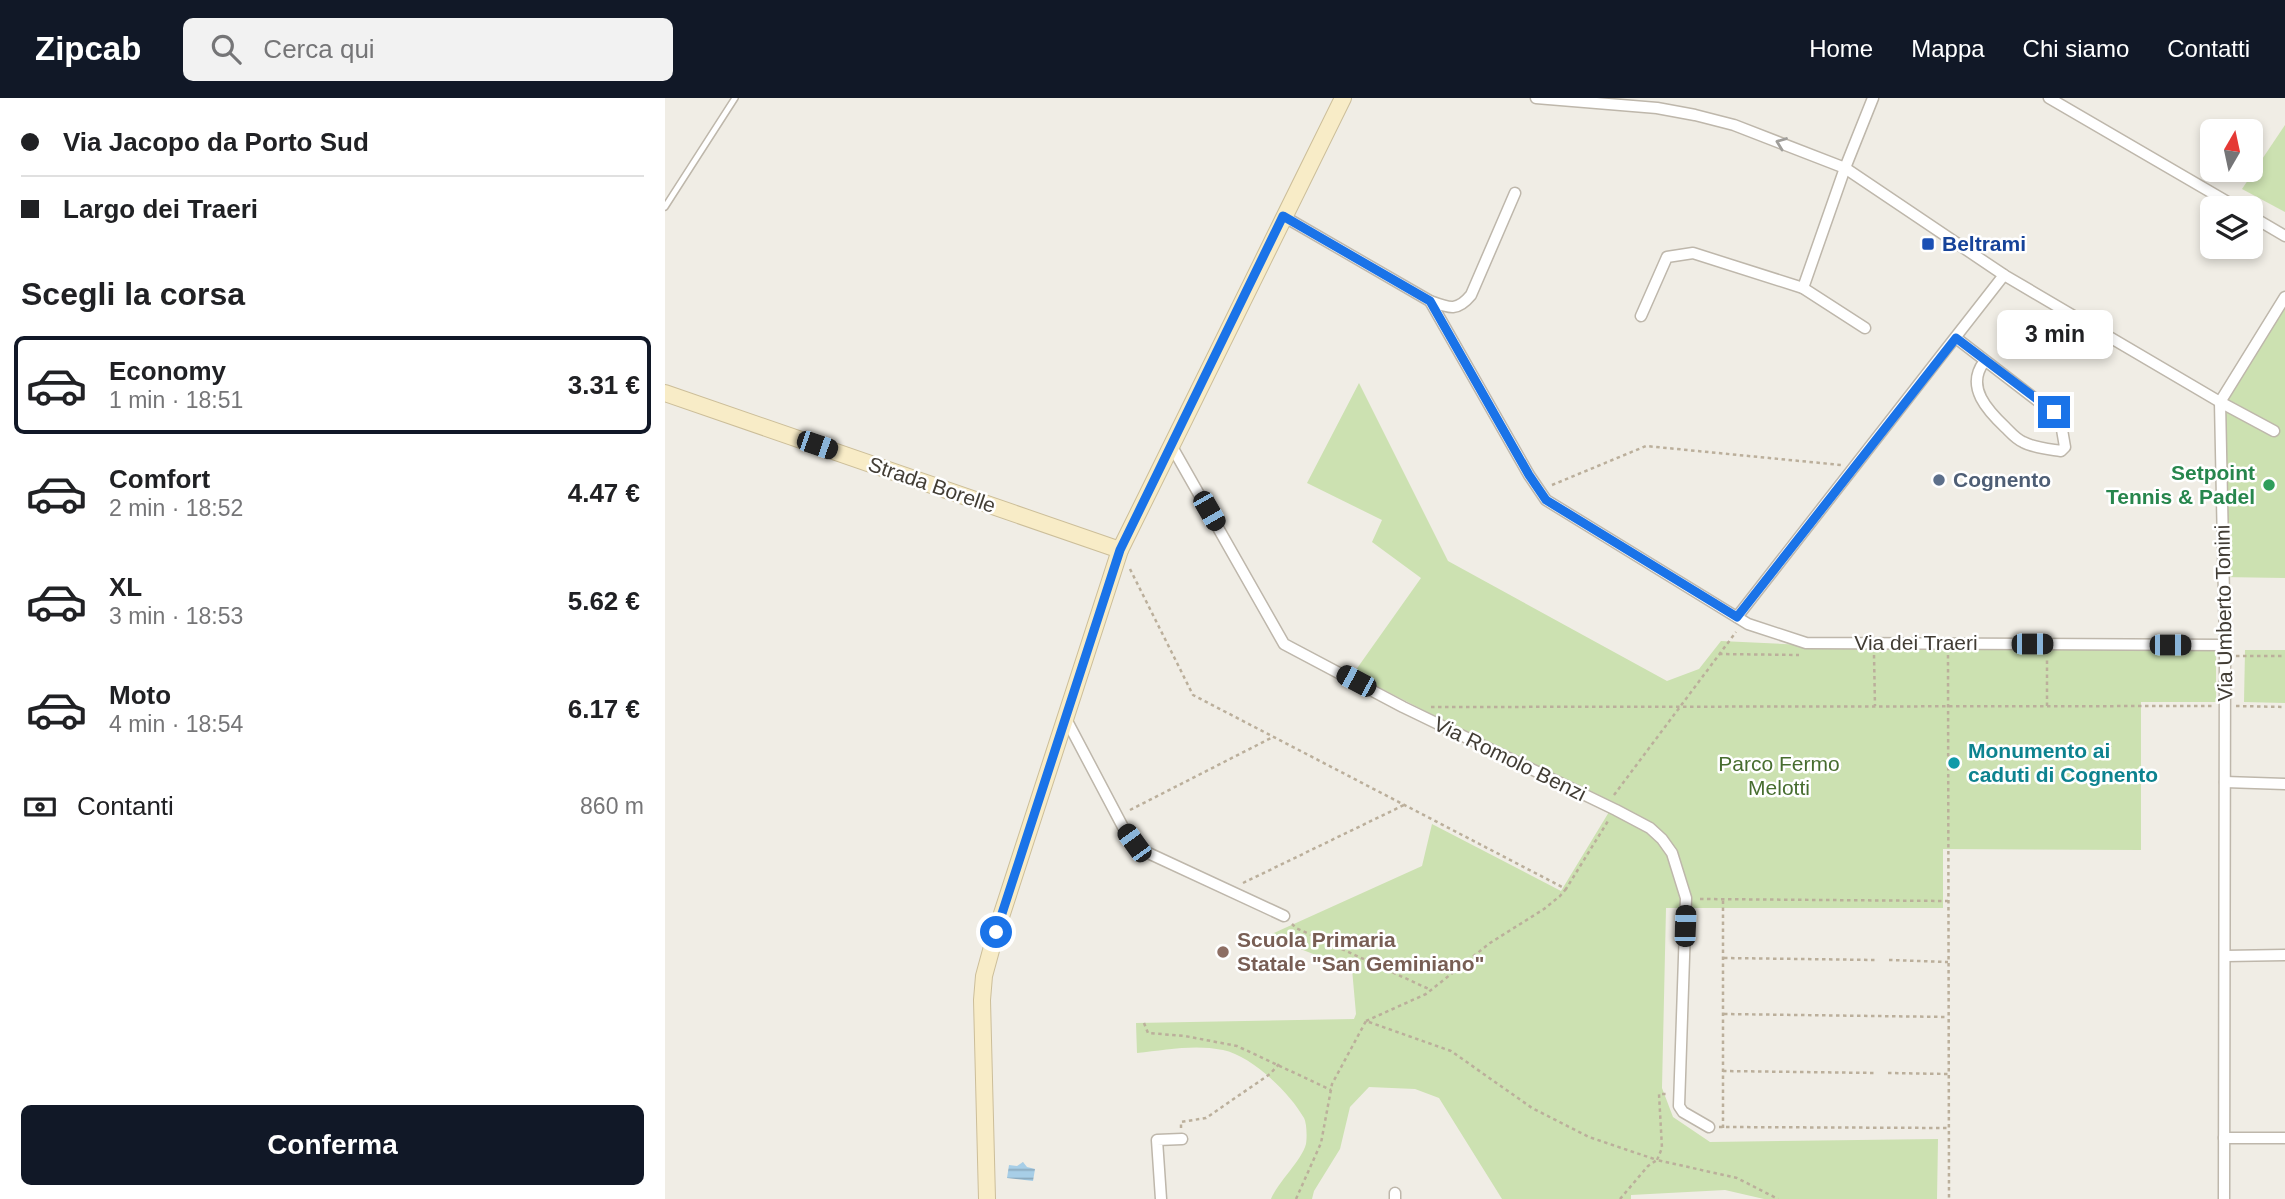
<!DOCTYPE html>
<html lang="it">
<meta charset="utf-8">
<style>
body{margin:0;font-family:Helvetica,sans-serif;background:#f2f2f2;color:#202124;height:100vh;display:flex;flex-direction:column;font-size:26px;white-space:nowrap}
*{box-sizing:border-box;margin:0}
p{font-size:23px;color:#757577}
.icon{flex:none;width:38px;height:38px;fill:none;stroke:currentColor;stroke-width:2;stroke-linecap:round;stroke-linejoin:round}
.map{position:relative;flex:1;overflow:hidden}
.details{display:flex;flex-direction:column;background:#fff;width:665px}
.details>*{flex:none}
.guide{display:grid;align-content:center;height:154px;padding:0 21px;background:#fff}
.needle{width:46px;rotate:9deg}
.controls{position:absolute;left:1535px;top:21px;display:grid;gap:14px}
.controls a{display:grid;place-items:center;width:63px;height:63px;border-radius:10px;background:#fff;box-shadow:0 4px 10px #0003;font-size:35px}
.end{position:absolute;width:32px;height:32px;margin:-16px;border:9px solid #1a73e8;background:#fff;box-shadow:0 0 0 4px #fff}
.from{border-radius:50%}
.bubble{position:absolute;height:49px;border-radius:10px;background:#fff;box-shadow:0 4px 10px #0003;font-size:23px;font-weight:800;line-height:49px;text-align:center}
.car{position:absolute;width:21px;height:42px;margin:-21px -10px;border-radius:9px;box-shadow:0 0 5px 2px #0007;background:linear-gradient(#222 24%,#8ab4d8 0 40%,#222 0 76%,#8ab4d8 0 86%,#222 0)}
.guide b{display:flex;align-items:center;gap:24px;height:66px;font-size:26px}
.guide b+b{border-top:2px solid #e0e0e0}
.guide i{width:18px;height:18px;background:#202124}
ul{padding:0;list-style:none}
li{display:flex;align-items:center;gap:21px;height:98px;margin:0 14px 10px;padding:0 7px;border:4px solid transparent;border-radius:10px}
li div{flex:1}
li b{display:block;font-size:26px}
li em{font-style:normal;font-weight:800}
li.active{border-color:#111827}
li>.icon{width:63px;height:63px;stroke-width:1.5}
h2{padding:0 21px;font-size:32px;line-height:84px}
.pay{display:flex;align-items:center;gap:18px;height:77px;padding:0 21px;font-size:26px}
.pay p{margin-inline-start:auto}
.action{display:flex;gap:14px;margin-top:auto;padding:14px 21px}
.action a{flex:1;height:80px;border-radius:10px;background:#111827;color:#fff;font-size:28px;font-weight:800;line-height:80px;text-align:center}
header{display:flex;align-items:center;gap:42px;box-sizing:border-box;height:98px;padding:0 35px;background:#111827;color:#fff}
header strong{font-size:33px}
nav{display:flex;gap:38px;margin-inline-start:auto;font-size:24px}
.search{width:490px;height:63px;background:#f2f2f2;display:flex;align-items:center;gap:18px;box-sizing:border-box;padding:0 24px;border-radius:10px;color:#757577;font-size:26px}
main{display:flex;flex:1;min-height:0}
.map>svg:first-child{display:block}
</style>
<header>
<strong>Zipcab</strong>
<div class="search"><svg class="icon" aria-label="search" viewBox="0 0 24 24"><circle cx="10" cy="10" r="6"/><path d="M15 15l6 6"/></svg>Cerca qui</div>
<nav><a>Home</a><a>Mappa</a><a>Chi siamo</a><a>Contatti</a></nav>
</header>
<main>
<section class="details">
<div class="guide">
<b><i class="from"></i>Via Jacopo da Porto Sud</b>
<b><i></i>Largo dei Traeri</b>
</div>
<h2>Scegli la corsa</h2>
<ul>
<li class="active"><svg class="icon" aria-label="car" viewBox="0 0 24 24"><path d="M5 17H2v-5l4-1 3-4h7l3 4 3 1v5h-3M9 17h6M6 11h13"/><circle cx="7" cy="17" r="2"/><circle cx="17" cy="17" r="2"/></svg><div><b>Economy</b><p>1 min · 18:51</p></div><em>3.31 €</em></li>
<li><svg class="icon" aria-label="car" viewBox="0 0 24 24"><path d="M5 17H2v-5l4-1 3-4h7l3 4 3 1v5h-3M9 17h6M6 11h13"/><circle cx="7" cy="17" r="2"/><circle cx="17" cy="17" r="2"/></svg><div><b>Comfort</b><p>2 min · 18:52</p></div><em>4.47 €</em></li>
<li><svg class="icon" aria-label="car" viewBox="0 0 24 24"><path d="M5 17H2v-5l4-1 3-4h7l3 4 3 1v5h-3M9 17h6M6 11h13"/><circle cx="7" cy="17" r="2"/><circle cx="17" cy="17" r="2"/></svg><div><b>XL</b><p>3 min · 18:53</p></div><em>5.62 €</em></li>
<li><svg class="icon" aria-label="car" viewBox="0 0 24 24"><path d="M5 17H2v-5l4-1 3-4h7l3 4 3 1v5h-3M9 17h6M6 11h13"/><circle cx="7" cy="17" r="2"/><circle cx="17" cy="17" r="2"/></svg><div><b>Moto</b><p>4 min · 18:54</p></div><em>6.17 €</em></li>
</ul>
<div class="pay"><svg class="icon" aria-label="cash" viewBox="0 0 24 24"><path d="M3 7h18v10H3z"/><circle cx="12" cy="12" r="2"/></svg>Contanti<p>860 m</p></div>
<div class="action"><a>Conferma</a></div>
</section>
<div class="map">
<svg width="1620" height="1101" viewBox="0 0 1620 1101">
<defs>
<pattern id="water-rules" width="6" height="5" patternUnits="userSpaceOnUse" patternTransform="scale(1.75)"><rect width="6" height="5" fill="#a7cee7"/><path d="M0 2.5h6" fill="none" stroke="#8aa8bc"/></pattern>
</defs>
<rect width="100%" height="100%" fill="#f0ede5"/>
<!-- park -->
<g fill="#cce1b1">
<polygon points="1620,27 1620,114 1577,91"/>
<polygon points="1620,201 1620,480 1556,479 1555,303"/>
<path d="M694,285L783,463L1002,583L1034,571L1056,543L1162,548L1551,552V604H1476V752L1278,751V810H1001L997,990L1008,1019L1045,1044L1273,1041L1272,1101H1099L1060,1092L966,1097V1101H837L774,1000L750,991L704,989L685,1009L675,1051L649,1093L647,1101H606C613,1084 637,1062 641,1046C642,1040 642,1026 639,1020C625,995 587,958 558,952C530,946 500,952 472,955L471,925L689,921L691,916L687,871L602,838L757,768L767,726L896,793L947,709L688,576L756,480L707,444L717,422L642,385Z"/>
<polygon points="1580,552 1620,552 1620,605 1579,604"/>
</g>
<!-- water -->
<polygon fill="url(#water-rules)" points="358,1064 362,1069 370,1071 368,1083 342,1080 344,1067 352,1068"/>
<g fill="none" stroke-linecap="round" stroke-linejoin="round">
<defs>
<polyline id="lane" points="0,109 70,0"/>
<g id="street">
<polyline points="871,0 992,10 1030,17 1069,27 1180,70 1339,177 1555,304 1609,333"/>
<polyline points="1384,0 1573,110"/>
<polyline points="618,118 765,203 864,377 881,402 1083,526 1141,545 1560,547"/>
<polyline points="1586,118 1620,138"/>
<polyline points="1138,190 1180,70 1208,0"/>
<path d="M765,203C784,210 792,214 806,197L850,95"/>
<polyline points="976,218 1002,159 1028,155 1138,190 1200,230"/>
<path d="M1291,240L1395,320L1400,349L1396,353C1383,351 1369,350 1358,344C1351,341 1346,335 1341,330C1323,313 1300,289 1319,264"/>
<polyline points="1555,304 1560,547 1559,1101"/>
<polyline points="1555,304 1620,199"/>
<polyline points="506,347 619,546 738,609 951,712 985,730 997,741 1007,755 1021,800 1014,1008 1018,1014 1044,1029"/>
<polyline points="1072,519 1339,177"/>
<polyline points="401,621 459,731 469,745 481,754 619,818"/>
<polyline points="1560,684 1620,686"/>
<polyline points="1560,858 1620,857"/>
<polyline points="1559,1040 1620,1040"/>
<polyline points="496,1101 492,1042 517,1041"/>
<polyline points="730,1101 730,1095"/>
</g>
<g id="secondary">
<polyline points="0,295 455,452"/>
<polyline points="322,1101 317,902 319,878 331,834 455,452 678,0"/>
</g>
</defs>
<!-- lane casing -->
<use href="#lane" stroke="#beb7ab" stroke-width="8"/>
<!-- street casing -->
<use href="#street" stroke="#beb7ab" stroke-width="13"/>
<!-- secondary casing -->
<use href="#secondary" stroke="#ccbe99" stroke-width="18"/>
<!-- path -->
<g stroke="#bbaf9b" stroke-width="2.5" stroke-dasharray="3.5 3.5" stroke-linecap="butt">
<polyline points="887,387 981,348 1176,367"/>
<polyline points="465,471 528,597 901,791 943,723"/>
<polyline points="1054,556 1134,557"/>
<polyline points="1209,557 1210,608"/>
<polyline points="1283,557 1284,1101"/>
<polyline points="1571,558 1620,558"/>
<polyline points="1382,608 1382,559"/>
<polyline points="1571,608 1620,609"/>
<polyline points="766,609 1547,608"/>
<polyline points="949,697 1071,534"/>
<polyline points="465,712 608,639"/>
<polyline points="578,785 739,707"/>
<polyline points="1035,801 1283,803"/>
<polyline points="627,826 631,830 766,892"/>
<polyline points="1059,860 1212,862"/>
<polyline points="1224,862 1283,864"/>
<polyline points="1059,916 1283,919"/>
<polyline points="701,923 761,896 825,845 879,811 895,798 901,791"/>
<polyline points="479,925 483,935 520,938 572,948 666,992"/>
<polyline points="1058,973 1212,975"/>
<polyline points="1223,975 1283,976"/>
<polyline points="1054,1029 1284,1030"/>
<polyline points="516,1030 516,1024 541,1020 605,976 614,966"/>
<polyline points="1058,1030 1058,802"/>
<polyline points="631,1101 656,1045 667,986 701,923 786,953 867,1010 924,1039 992,1062 997,1050 994,996 1001,996"/>
<polyline points="955,1101 983,1068 992,1062 1072,1080 1113,1101"/>
</g>
<!-- lane -->
<use href="#lane" stroke="#fff" stroke-width="5"/>
<!-- street -->
<use href="#street" stroke="#fff" stroke-width="10"/>
<!-- secondary -->
<use href="#secondary" stroke="#f8ecc7" stroke-width="16"/>
</g>
<!-- one-way arrows -->
<defs><path id="oneway-chevron" d="M-2-3.5L2.5 0L-2 3.5" fill="none" stroke-width="1.6" stroke-linecap="round" stroke-linejoin="round" transform="scale(1.75)"/></defs>
<use stroke="#a09e9a" href="#oneway-chevron" transform="translate(1116 45) rotate(-159)"/>
<g fill="none" stroke-linecap="round" stroke-linejoin="round">
<!-- route -->
<polyline stroke="#1a73e8" stroke-width="9" points="331,834 455,452 618,118 765,203 864,377 881,402 1072,519 1291,240 1389,314"/>
</g>
<!-- markers -->
<rect fill="#1a4fb4" stroke="#fff" stroke-width="2.5" x="1256" y="139" width="14" height="14" rx="3.5"/>
<circle fill="#5c6f8a" stroke="#fff" stroke-width="2.5" cx="1274" cy="382" r="7"/>
<circle fill="#2e9e5b" stroke="#fff" stroke-width="2.5" cx="1604" cy="387" r="7"/>
<circle fill="#0f9aa8" stroke="#fff" stroke-width="2.5" cx="1289" cy="665" r="7"/>
<circle fill="#8d6e63" stroke="#fff" stroke-width="2.5" cx="558" cy="854" r="7"/>
<g text-anchor="middle" stroke-width="5" stroke-linejoin="round" paint-order="stroke">
<!-- transit labels -->
<g font-size="21" font-weight="bold" fill="#164399" stroke="#fff" text-anchor="start">
<text x="1277" y="153">Beltrami</text>
</g>
<!-- leisure labels -->
<g font-size="21" font-weight="bold" fill="#27864d" stroke="#fff" text-anchor="end">
<text x="1590" y="382">Setpoint<tspan x="1590" dy="24">Tennis &amp; Padel</tspan></text>
</g>
<!-- service labels -->
<g font-size="21" font-weight="bold" fill="#4e5e75" stroke="#fff" text-anchor="start">
<text x="1288" y="389">Cognento</text>
</g>
<!-- street labels -->
<g font-size="21" fill="#423d35" stroke="#fff">
<text transform="translate(267 387) rotate(19)" y="7">Strada Borelle</text>
<text transform="translate(1559 515) rotate(-91)" y="7">Via Umberto Tonini</text>
<text x="1251" y="552">Via dei Traeri</text>
<text transform="translate(845 661) rotate(26)" y="7">Via Romolo Benzi</text>
</g>
<!-- culture labels -->
<g font-size="21" font-weight="bold" fill="#0d838f" stroke="#fff" text-anchor="start">
<text x="1303" y="660">Monumento ai<tspan x="1303" dy="24">caduti di Cognento</tspan></text>
</g>
<!-- park labels -->
<g font-size="21" fill="#476d2f" stroke="#fff">
<text x="1114" y="673">Parco Fermo<tspan x="1114" dy="24">Melotti</tspan></text>
</g>
<!-- education labels -->
<g font-size="21" font-weight="bold" fill="#785e54" stroke="#fff" text-anchor="start">
<text x="572" y="849">Scuola Primaria<tspan x="572" dy="24">Statale "San Geminiano"</tspan></text>
</g>
</g>
</svg>
<div class="controls">
<a><svg class="needle" viewBox="-14 -14 28 28"><path d="M0-13l5 13h-10z" fill="#e53935"/><path d="M0 13l5-13h-10z" fill="#757577"/></svg></a>
<a><svg class="icon" aria-label="layers" viewBox="0 0 24 24"><path d="M12 4l9 5-9 5-9-5zM3 14l9 5 9-5"/></svg></a>
</div>
<i class="end from" style="left:331px;top:834px"></i>
<i class="end" style="left:1389px;top:314px"></i>
<div class="bubble" style="left:1332px;top:212px;width:116px">3 min</div>
<i class="car" style="left:152px;top:347px;rotate:109deg"></i>
<i class="car" style="left:544px;top:413px;rotate:150deg"></i>
<i class="car" style="left:1367px;top:546px;rotate:90deg"></i>
<i class="car" style="left:1505px;top:547px;rotate:90deg"></i>
<i class="car" style="left:691px;top:583px;rotate:298deg"></i>
<i class="car" style="left:469px;top:745px;rotate:324deg"></i>
<i class="car" style="left:1020px;top:828px;rotate:2deg"></i>
</div>
</main>
